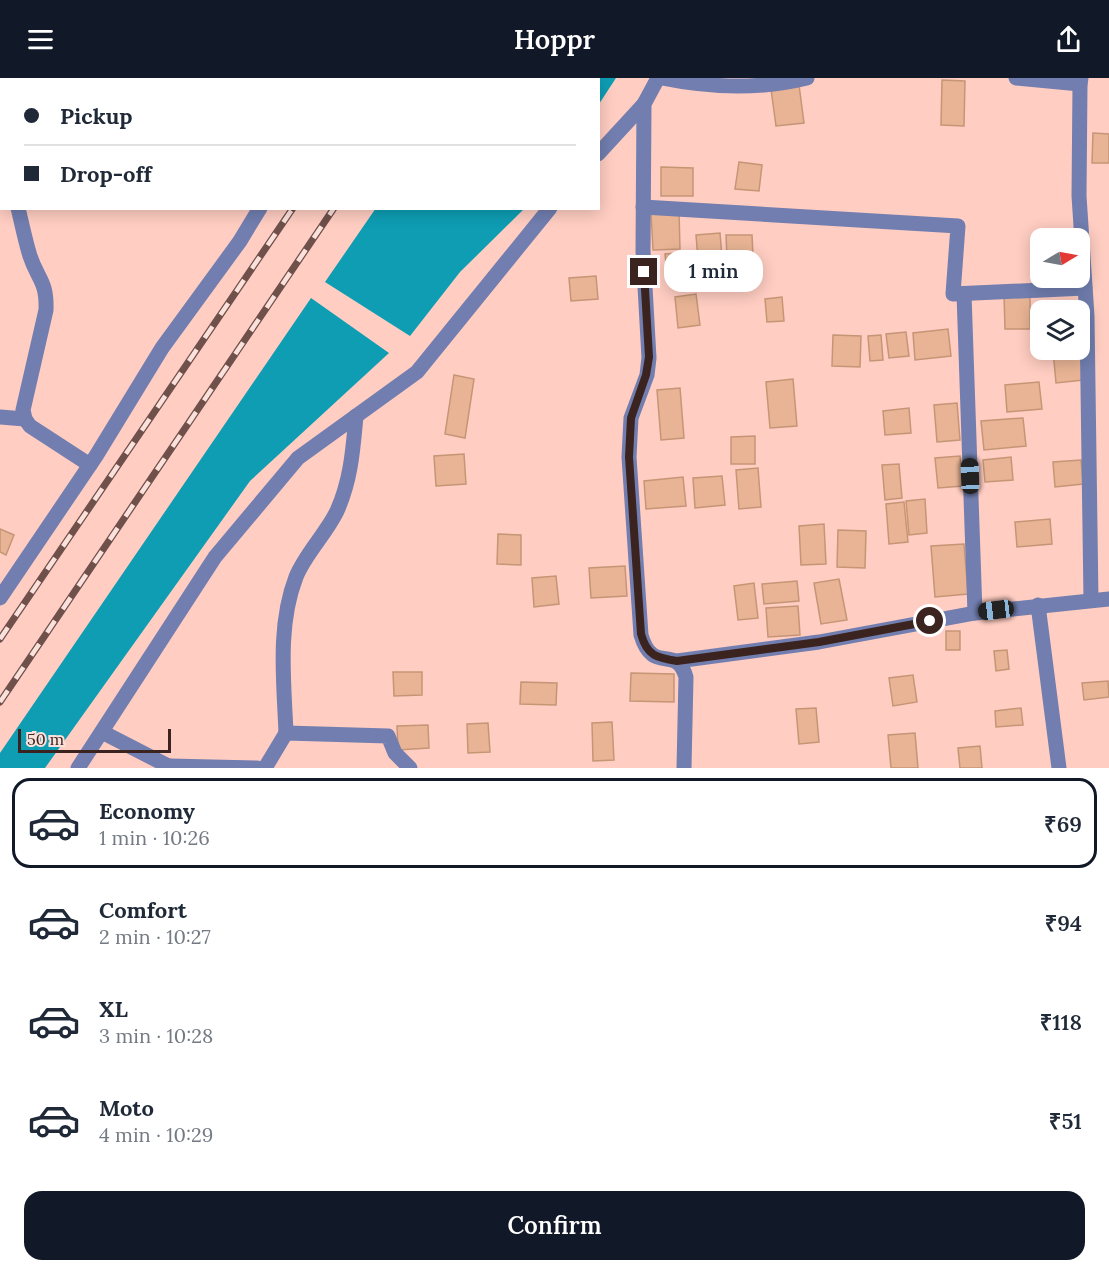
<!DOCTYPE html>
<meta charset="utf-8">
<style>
body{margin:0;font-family:Lora,serif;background:#f6f6f7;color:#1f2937;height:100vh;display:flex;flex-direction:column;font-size:22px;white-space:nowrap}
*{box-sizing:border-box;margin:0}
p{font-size:20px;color:#747a83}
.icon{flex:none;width:33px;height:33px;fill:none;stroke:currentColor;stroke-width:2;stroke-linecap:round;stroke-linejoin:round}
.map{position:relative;height:690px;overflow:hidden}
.panel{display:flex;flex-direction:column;background:#fff;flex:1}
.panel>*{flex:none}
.top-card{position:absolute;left:0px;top:0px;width:600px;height:132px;box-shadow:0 3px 15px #0003;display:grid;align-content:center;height:132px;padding:0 24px;background:#fff}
.needle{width:39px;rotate:80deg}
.controls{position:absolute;left:1030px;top:150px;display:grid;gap:12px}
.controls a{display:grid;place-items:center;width:60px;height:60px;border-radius:12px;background:#fff;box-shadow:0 3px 15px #0003;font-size:30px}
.scale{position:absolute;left:18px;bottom:15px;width:153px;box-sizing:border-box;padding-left:6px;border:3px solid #3b231f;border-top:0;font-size:16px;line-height:21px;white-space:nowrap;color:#3b231f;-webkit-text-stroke:4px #fbe1db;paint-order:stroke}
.end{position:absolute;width:27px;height:27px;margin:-14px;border:8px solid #3b231f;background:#fff;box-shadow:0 0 0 3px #fff}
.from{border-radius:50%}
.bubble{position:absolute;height:42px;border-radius:18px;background:#fff;box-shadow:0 3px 15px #0003;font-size:20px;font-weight:600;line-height:42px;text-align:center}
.car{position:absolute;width:18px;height:36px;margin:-18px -9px;border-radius:8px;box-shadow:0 0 4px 2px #0007;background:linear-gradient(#222 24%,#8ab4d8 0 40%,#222 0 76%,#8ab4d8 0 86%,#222 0)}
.top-card b{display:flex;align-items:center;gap:21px;height:57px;font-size:22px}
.top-card b+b{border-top:2px solid #e0e1e3}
.top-card i{width:15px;height:15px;background:#1f2937}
ul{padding:10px 0 0;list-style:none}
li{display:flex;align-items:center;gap:18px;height:90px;margin:0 12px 9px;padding:0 12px;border:3px solid transparent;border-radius:18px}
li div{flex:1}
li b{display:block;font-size:22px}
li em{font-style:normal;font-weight:600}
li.current{border-color:#111827}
li>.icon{width:54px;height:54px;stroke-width:1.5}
.cta{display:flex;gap:12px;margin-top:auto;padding:12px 24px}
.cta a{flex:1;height:69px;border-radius:18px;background:#111827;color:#fff;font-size:24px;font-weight:600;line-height:69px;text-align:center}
header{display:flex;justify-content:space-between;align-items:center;height:78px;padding:0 24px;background:#111827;color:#fff;font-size:27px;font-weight:600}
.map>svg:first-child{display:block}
</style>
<header><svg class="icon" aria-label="menu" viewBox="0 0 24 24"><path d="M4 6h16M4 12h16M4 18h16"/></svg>Hoppr<svg class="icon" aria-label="share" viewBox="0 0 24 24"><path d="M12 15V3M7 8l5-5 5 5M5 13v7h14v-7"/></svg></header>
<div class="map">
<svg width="1109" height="690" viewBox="0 0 1109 690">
<rect width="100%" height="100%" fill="#ffcdc2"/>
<!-- water -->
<g fill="#0e9db3">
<polygon points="465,0 616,0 599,26 598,2 464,1"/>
<polygon points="376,130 524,130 524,131 460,194 410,258 325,204"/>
<polygon points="311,220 389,275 250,403 45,690 0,690 0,675"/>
</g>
<!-- building -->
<g fill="#e8b495" stroke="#c69576" stroke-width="1.5">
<polygon points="942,2 965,3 964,48 941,47"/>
<polygon points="799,7 804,45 776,48 771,11"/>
<polygon points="1093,55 1109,56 1109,85 1092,85"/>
<polygon points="739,84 762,87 759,113 735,111"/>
<polygon points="661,89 693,90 693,118 661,118"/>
<polygon points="679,133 680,171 653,172 651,135"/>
<polygon points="720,155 722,180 698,182 696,157"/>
<polygon points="726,157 752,157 753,178 727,179"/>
<polygon points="691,174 694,203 668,205 665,176"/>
<polygon points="596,198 598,221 571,223 569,200"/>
<polygon points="696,216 700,247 678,250 675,219"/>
<polygon points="1004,217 1030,217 1030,251 1005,251"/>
<polygon points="782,219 784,243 767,244 765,221"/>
<polygon points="948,251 951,278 915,282 913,255"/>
<polygon points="906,254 909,278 889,280 886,256"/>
<polygon points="833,257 861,258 860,289 832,288"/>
<polygon points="881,257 883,282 870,283 868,258"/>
<polygon points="1053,272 1080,272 1083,302 1056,305"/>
<polygon points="454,297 474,301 465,360 445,356"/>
<polygon points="793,301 797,348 770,350 766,304"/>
<polygon points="1039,304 1042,331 1007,334 1005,307"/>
<polygon points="680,310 684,360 661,362 657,312"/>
<polygon points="957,325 960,362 937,364 934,327"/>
<polygon points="909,330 911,355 885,357 883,333"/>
<polygon points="1023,340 1026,368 984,372 981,343"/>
<polygon points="755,358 755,386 731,386 731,359"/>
<polygon points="464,376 466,406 436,408 434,378"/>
<polygon points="960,378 963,408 938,410 935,380"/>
<polygon points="1011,379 1013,402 985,404 983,382"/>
<polygon points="1081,382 1083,406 1055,409 1053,384"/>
<polygon points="899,386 902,420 885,422 882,387"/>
<polygon points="758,390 761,429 739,431 736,392"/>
<polygon points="722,398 725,427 695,430 693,400"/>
<polygon points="683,399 686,428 646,431 644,403"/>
<polygon points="925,421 927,455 909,457 906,423"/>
<polygon points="904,424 908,464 889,466 886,426"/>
<polygon points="1050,441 1052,466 1017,469 1015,444"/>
<polygon points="824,446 826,486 801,487 799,448"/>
<polygon points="0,451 14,457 6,477 0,474"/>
<polygon points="838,452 866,453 865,490 837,489"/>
<polygon points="498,456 521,457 521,487 497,486"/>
<polygon points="964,466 968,516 935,519 931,468"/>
<polygon points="625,488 627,518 591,520 589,490"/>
<polygon points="556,498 559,526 534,529 532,500"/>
<polygon points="839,501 847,542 821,546 814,505"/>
<polygon points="797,503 799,523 764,526 762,506"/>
<polygon points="754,505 758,540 738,542 734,508"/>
<polygon points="798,528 800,557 768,559 766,530"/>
<rect x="946" y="553" width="14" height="19"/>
<polygon points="1007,572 1009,591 996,593 994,573"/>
<polygon points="393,594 422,594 422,617 394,618"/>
<polygon points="631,595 674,596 674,624 630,623"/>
<polygon points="913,597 917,624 893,628 889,600"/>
<polygon points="1108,603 1109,619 1084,622 1082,605"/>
<polygon points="521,604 557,605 556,627 520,626"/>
<polygon points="816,630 819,664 799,666 796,631"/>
<polygon points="1021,630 1023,647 996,649 995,633"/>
<polygon points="612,644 614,682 593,683 592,645"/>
<polygon points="488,645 490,674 468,675 467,646"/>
<polygon points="428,647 429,670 398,672 397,648"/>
<polygon points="915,655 918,690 891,690 888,657"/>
<polygon points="980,668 982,690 960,690 958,670"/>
</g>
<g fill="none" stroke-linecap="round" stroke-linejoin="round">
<!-- minor -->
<g stroke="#717eaf" stroke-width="15">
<path d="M658,0L644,26L643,173L649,280L647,297L631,340L629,379L641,557C653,598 676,565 686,599L684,690"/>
<path d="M662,0C711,10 758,12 807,0"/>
<polyline points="1016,0 1080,6 1081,0"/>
<polyline points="344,2 346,0"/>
<polyline points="1080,6 1079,118 1087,238 1091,522"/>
<polyline points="0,64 2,68"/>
<polyline points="598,76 644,26"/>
<polyline points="643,129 958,148 953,216 1085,210"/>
<path d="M18,130C22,146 25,162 30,178C38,202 47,203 46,232L23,332L25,341L30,348L90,387"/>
<polyline points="964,216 975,535"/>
<polyline points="0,339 25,341"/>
<polyline points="0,520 96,378 162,270 240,163 260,130"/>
<polyline points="1038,527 1059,690"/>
<polyline points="677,583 819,564 975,535 1109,521"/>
<polyline points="102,654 172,690"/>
<path d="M286,655C284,604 277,548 296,499C305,476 326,456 337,433C351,402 353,371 356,338"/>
<polyline points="169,688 257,690"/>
<polyline points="78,690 215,479 298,380 417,294 550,130"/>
<polyline points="265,690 286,655 388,658 395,675 410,690"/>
</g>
<defs>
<g id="rail">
<polyline points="381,2 382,0"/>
<polyline points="422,2 423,0"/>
<polyline points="0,561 293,130"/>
<polyline points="0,624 334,130"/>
</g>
</defs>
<!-- rail casing -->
<use href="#rail" stroke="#6f504a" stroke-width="7"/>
<!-- rail -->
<use href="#rail" stroke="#fbe1db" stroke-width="4.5" stroke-dasharray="14" stroke-linecap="butt"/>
</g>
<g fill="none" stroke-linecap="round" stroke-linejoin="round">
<!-- route -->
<path stroke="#3b231f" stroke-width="8" d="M644,194L649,279L646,297L631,340L629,379L641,556C647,578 657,580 677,583L819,564L930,543"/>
</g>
</svg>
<div class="controls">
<a><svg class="needle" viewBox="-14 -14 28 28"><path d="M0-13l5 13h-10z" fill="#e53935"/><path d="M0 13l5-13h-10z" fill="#747a83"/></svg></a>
<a><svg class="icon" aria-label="layers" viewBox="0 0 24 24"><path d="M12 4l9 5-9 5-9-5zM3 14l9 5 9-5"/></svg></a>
</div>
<div class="scale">50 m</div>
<i class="end from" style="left:930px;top:543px"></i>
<i class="end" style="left:644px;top:194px"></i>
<div class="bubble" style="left:664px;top:172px;width:99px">1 min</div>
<i class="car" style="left:970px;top:398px;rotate:358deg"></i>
<i class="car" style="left:996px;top:532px;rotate:263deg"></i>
<div class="top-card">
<b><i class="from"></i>Pickup</b>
<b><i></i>Drop-off</b>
</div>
</div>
<section class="panel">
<ul>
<li class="current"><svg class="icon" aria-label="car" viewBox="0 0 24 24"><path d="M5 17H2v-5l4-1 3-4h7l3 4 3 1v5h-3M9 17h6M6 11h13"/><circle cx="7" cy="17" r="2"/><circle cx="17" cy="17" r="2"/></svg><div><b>Economy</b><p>1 min · 10:26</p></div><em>₹69</em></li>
<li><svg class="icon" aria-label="car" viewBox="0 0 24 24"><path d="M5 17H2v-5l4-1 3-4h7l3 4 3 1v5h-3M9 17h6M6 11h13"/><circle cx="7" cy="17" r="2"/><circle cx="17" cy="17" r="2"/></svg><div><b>Comfort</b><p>2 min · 10:27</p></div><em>₹94</em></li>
<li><svg class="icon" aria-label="car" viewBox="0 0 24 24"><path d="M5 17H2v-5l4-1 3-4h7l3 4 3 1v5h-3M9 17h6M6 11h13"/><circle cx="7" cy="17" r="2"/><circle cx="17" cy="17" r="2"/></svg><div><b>XL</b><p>3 min · 10:28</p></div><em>₹118</em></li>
<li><svg class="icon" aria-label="car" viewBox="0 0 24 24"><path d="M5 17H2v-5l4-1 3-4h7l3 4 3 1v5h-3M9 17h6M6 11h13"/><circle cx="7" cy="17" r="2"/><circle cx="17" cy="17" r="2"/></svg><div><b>Moto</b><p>4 min · 10:29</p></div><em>₹51</em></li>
</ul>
<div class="cta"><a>Confirm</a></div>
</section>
